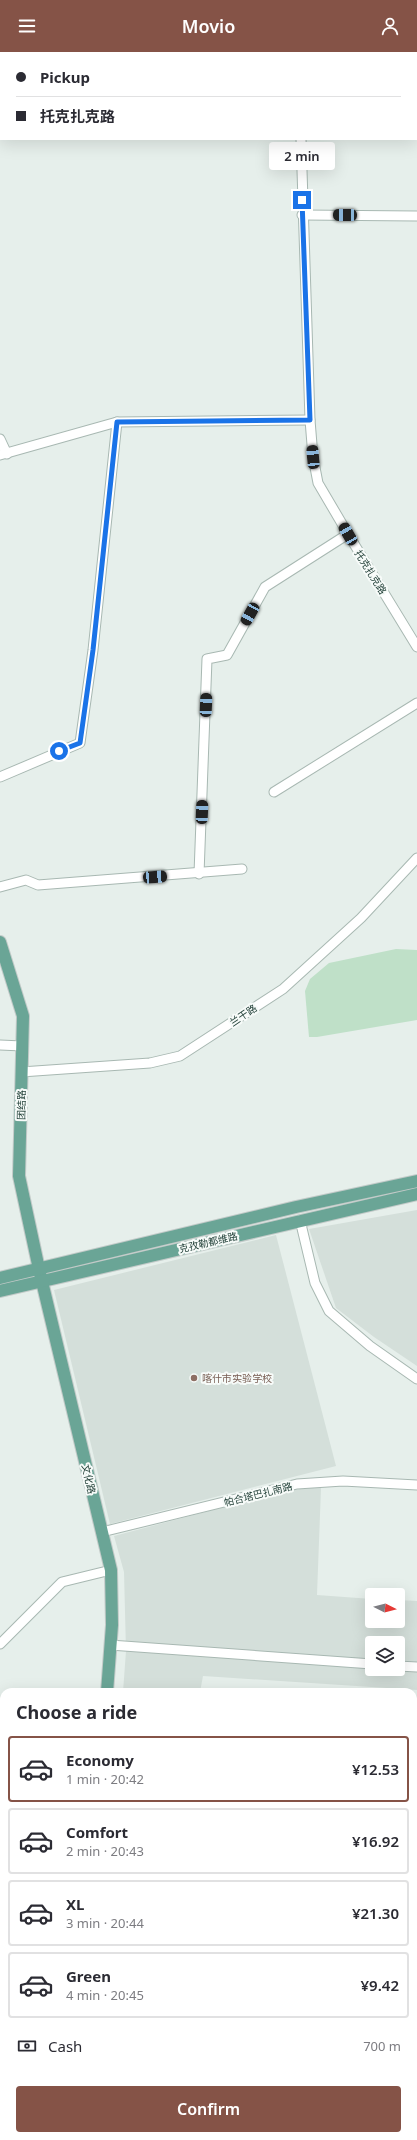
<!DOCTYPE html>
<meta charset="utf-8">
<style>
body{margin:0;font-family:"Noto Sans","Noto Sans SC",sans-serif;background:#f7f7f7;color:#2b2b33;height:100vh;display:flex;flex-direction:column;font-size:15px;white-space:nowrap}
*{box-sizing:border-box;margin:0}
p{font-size:13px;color:#7c7c81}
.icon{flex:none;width:22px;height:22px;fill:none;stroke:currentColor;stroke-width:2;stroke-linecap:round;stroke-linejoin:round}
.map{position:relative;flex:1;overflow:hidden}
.details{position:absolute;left:0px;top:1636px;width:417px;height:452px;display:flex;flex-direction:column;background:#fff;border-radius:12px 12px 0 0;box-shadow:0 4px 16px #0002}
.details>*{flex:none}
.guide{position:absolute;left:0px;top:0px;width:417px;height:88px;box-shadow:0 4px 16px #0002;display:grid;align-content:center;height:88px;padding:0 16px;background:#fff}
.needle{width:26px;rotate:96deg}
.buttons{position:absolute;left:365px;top:1536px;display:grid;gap:8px}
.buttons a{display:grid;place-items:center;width:40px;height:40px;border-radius:4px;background:#fff;box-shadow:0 4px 16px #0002;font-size:20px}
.end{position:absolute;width:18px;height:18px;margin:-9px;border:5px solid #1a73e8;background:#fff;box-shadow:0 0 0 2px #fff}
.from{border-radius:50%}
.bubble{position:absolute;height:28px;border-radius:4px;background:#fff;box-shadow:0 4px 16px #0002;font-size:13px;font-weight:600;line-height:28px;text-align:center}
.car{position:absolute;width:12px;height:24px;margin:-12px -6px;border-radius:5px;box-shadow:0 0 3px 1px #0007;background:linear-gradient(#222 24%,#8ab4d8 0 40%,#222 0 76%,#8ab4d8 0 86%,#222 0)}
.guide b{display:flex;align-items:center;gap:14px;height:38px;font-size:15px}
.guide b+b{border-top:1px solid #e1e1e2}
.guide i{width:10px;height:10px;background:#2b2b33}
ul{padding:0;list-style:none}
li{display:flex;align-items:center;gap:12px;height:66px;margin:0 8px 6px;padding:0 8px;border:2px solid #e1e1e2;border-radius:4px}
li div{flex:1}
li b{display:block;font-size:15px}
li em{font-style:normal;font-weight:600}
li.selected{border-color:#855347}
li>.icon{width:36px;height:36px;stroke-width:1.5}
h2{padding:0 16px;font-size:18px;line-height:48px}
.pay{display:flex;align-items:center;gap:10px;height:44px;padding:0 16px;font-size:15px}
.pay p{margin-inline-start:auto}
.primary-button{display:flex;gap:8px;margin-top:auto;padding:8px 16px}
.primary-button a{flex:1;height:46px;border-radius:4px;background:#855347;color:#fff;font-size:16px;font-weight:600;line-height:46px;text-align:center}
header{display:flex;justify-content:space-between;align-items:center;height:52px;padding:0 16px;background:#855347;color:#fff;font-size:18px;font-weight:600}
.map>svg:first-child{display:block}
</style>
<header><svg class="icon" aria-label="menu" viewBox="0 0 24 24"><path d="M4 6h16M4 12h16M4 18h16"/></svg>Movio<svg class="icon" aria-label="person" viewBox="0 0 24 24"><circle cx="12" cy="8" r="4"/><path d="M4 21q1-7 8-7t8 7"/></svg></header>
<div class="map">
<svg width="417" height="2088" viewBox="0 0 417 2088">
<rect width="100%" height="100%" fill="#e6efeb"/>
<!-- built -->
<g fill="#d4dfda" fill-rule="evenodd">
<polygon points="417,1158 417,1314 374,1285 336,1256 309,1177"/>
<polygon points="276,1183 336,1414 110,1472 54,1238"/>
<path d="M305,1436H321L317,1543L372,1547V1569H398V1548L417,1549V1638L203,1624L200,1640H123L126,1599L124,1520L114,1484L277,1441ZM372,1591H398V1617H372Z"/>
</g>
<!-- green -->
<polygon fill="#bfe0c8" points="396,897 417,898 417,968 317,985 309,985 305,939 310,927 329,911"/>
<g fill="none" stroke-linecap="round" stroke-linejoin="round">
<defs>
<g id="minor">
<polyline points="300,0 300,1"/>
<polyline points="71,1 72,0"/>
<polyline points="374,1 382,0"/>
<polyline points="0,73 1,72"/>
<polyline points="301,87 310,368 313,405 318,431 348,482 417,595"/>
<polyline points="302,163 417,164"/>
<polyline points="0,387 7,402"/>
<polyline points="0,403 117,370 310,368"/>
<polyline points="0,725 80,691 93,598 117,370"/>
<polyline points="274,740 417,651"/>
<polyline points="199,822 207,607 227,603 265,535 348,482"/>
<polyline points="0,835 26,828 38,833 242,817"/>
<polyline points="0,993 22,994"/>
<polyline points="21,1020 150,1011 180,1004 283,937 361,866 417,806"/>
<polyline points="300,1168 315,1231 329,1259 370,1294 417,1327"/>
<polyline points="102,1480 297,1432 343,1429 417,1433"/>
<polyline points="0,1592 62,1530 111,1518"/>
<polyline points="110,1593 372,1612"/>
<polyline points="398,1614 417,1615"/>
<polyline points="0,1788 4,1789"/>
<polyline points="413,1936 417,1937"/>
</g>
<g id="major">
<polyline points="0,890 23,964 19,1124 39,1217 111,1518 112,1573 107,1640"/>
<polyline points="0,1226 296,1155 417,1129"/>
<polyline points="0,1239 417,1142"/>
<polyline points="68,2088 69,2084"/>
</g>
</defs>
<!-- minor casing -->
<use href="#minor" stroke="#a8b8b2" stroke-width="11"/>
<!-- major casing -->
<use href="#major" stroke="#c2cac8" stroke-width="14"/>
<!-- minor -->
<use href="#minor" stroke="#fff" stroke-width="9"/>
<!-- major -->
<use href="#major" stroke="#6aa596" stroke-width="12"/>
</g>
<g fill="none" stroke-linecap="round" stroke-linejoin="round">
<!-- route -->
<polyline stroke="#1a73e8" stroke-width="5" points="59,699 80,691 93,598 117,370 310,368 302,148"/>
</g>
<!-- markers -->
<circle fill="#8d6e63" stroke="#f7fbf9" stroke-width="1.5" cx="194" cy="1326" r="4"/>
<g text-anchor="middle" stroke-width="4" stroke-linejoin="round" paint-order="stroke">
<!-- street labels -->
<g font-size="10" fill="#24423a" stroke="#f7fbf9">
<text transform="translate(371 520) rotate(58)" y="4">托克扎克路</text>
<text transform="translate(243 963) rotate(-34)" y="4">兰干路</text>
<text transform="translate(21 1053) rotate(-89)" y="4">团结路</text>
<text transform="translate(208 1190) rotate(-13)" y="4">克孜勒都维路</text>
<text transform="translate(89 1427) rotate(77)" y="4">文化路</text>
<text transform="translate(258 1442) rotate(-14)" y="4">帕合塔巴扎南路</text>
</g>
<!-- education labels -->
<g font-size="10" fill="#785e54" stroke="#f7fbf9" text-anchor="start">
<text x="202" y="1330">喀什市实验学校</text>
</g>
</g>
</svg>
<div class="buttons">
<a><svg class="needle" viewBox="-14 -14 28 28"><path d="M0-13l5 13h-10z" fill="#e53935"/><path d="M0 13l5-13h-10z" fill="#7c7c81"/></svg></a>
<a><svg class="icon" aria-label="layers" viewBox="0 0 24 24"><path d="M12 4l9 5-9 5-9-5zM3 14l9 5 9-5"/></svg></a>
</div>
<i class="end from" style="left:59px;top:699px"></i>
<i class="end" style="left:302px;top:148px"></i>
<div class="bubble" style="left:269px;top:90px;width:66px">2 min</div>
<i class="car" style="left:345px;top:163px;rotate:271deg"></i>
<i class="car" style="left:313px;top:405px;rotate:355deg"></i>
<i class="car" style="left:348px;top:482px;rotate:330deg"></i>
<i class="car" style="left:250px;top:562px;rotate:209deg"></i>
<i class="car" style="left:206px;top:653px;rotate:2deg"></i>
<i class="car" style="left:202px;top:760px;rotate:2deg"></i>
<i class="car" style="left:155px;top:825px;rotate:86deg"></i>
<div class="guide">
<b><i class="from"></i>Pickup</b>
<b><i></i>托克扎克路</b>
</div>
<section class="details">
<h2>Choose a ride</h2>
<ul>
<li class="selected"><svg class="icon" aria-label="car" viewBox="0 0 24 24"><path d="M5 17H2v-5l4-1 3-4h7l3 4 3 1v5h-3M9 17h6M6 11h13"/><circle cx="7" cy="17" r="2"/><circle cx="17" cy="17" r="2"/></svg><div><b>Economy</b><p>1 min · 20:42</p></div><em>¥12.53</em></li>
<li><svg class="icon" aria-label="car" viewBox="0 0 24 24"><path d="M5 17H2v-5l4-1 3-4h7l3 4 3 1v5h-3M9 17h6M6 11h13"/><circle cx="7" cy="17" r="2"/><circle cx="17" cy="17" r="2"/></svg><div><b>Comfort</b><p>2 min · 20:43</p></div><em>¥16.92</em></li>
<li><svg class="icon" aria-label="car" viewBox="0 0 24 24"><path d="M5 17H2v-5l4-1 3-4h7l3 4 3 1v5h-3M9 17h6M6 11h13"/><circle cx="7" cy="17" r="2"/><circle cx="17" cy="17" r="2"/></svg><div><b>XL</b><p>3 min · 20:44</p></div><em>¥21.30</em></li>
<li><svg class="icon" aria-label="car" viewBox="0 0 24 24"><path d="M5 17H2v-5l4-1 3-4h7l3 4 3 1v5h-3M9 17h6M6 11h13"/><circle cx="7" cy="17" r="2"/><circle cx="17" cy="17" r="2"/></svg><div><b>Green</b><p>4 min · 20:45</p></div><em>¥9.42</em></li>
</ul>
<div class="pay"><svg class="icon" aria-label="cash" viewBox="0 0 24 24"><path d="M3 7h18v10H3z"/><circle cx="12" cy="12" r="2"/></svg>Cash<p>700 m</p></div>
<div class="primary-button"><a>Confirm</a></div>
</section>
</div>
